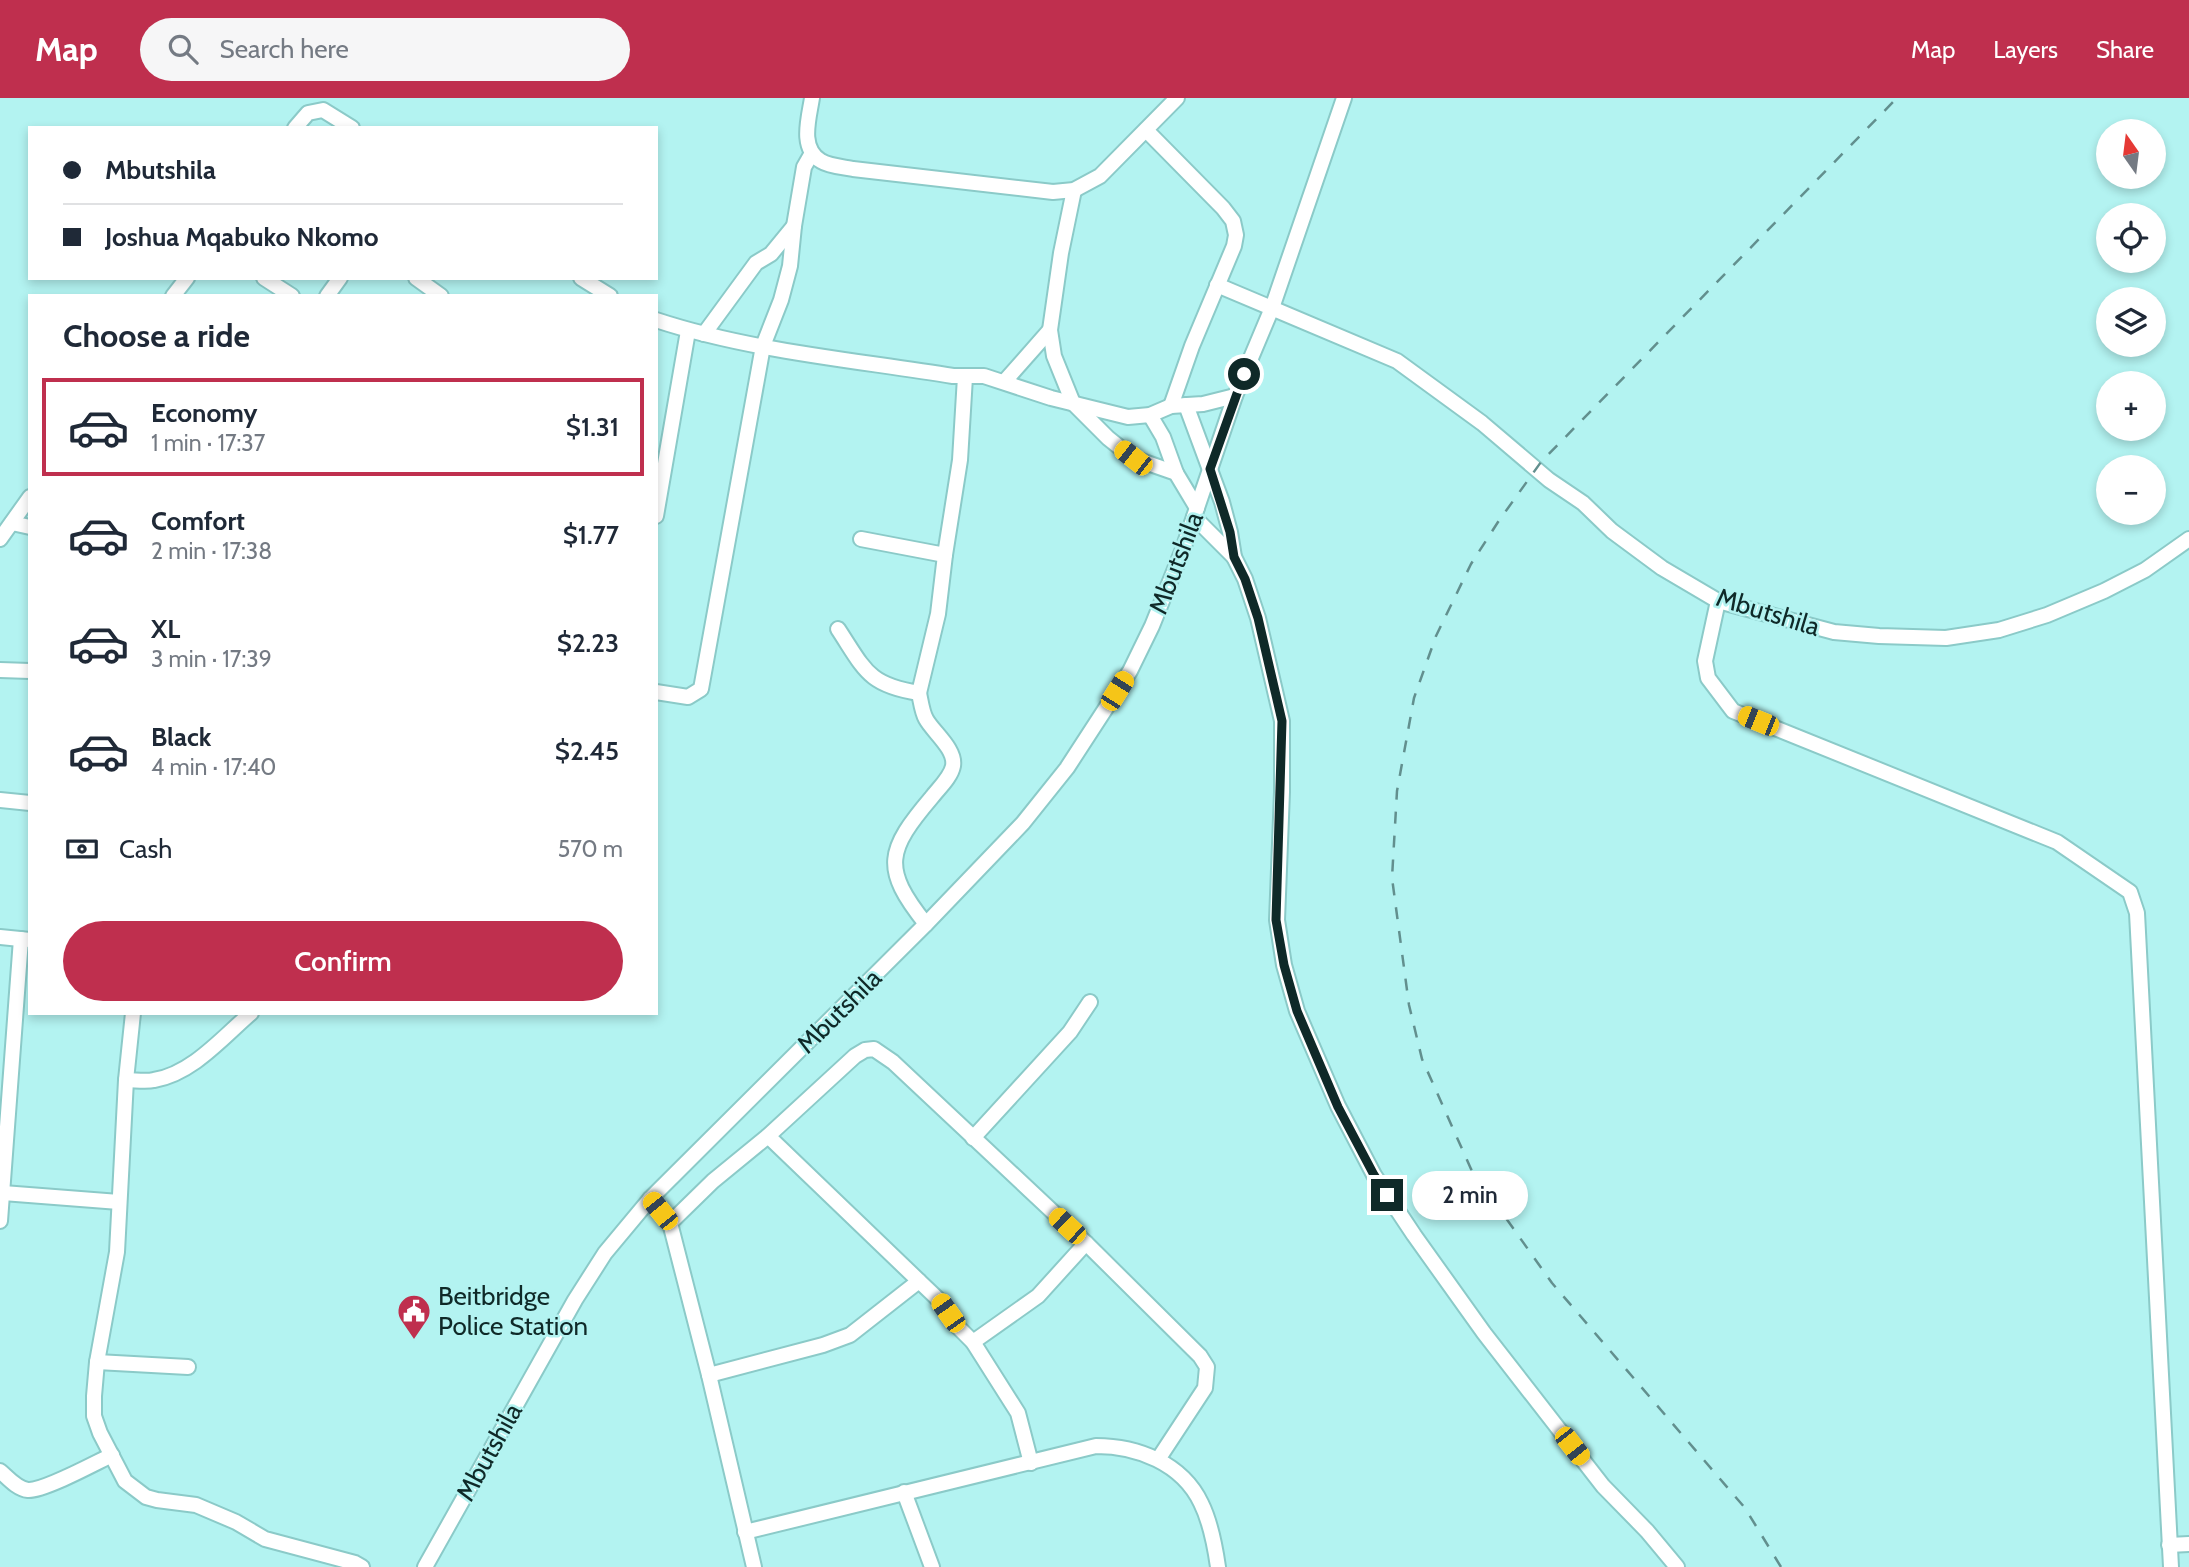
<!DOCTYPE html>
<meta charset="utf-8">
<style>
body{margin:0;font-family:Cabin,sans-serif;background:#f6f6f7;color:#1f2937;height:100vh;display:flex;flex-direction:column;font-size:26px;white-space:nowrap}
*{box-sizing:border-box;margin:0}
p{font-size:23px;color:#747a83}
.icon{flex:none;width:38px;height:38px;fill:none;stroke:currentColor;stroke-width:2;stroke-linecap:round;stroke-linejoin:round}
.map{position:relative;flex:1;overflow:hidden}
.sheet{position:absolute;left:28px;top:196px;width:630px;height:721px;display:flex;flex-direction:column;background:#fff;border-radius:0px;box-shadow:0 4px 10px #0003}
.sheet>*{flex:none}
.hud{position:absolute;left:28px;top:28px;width:630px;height:154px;border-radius:0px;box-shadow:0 4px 10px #0003;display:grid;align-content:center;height:154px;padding:0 35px;background:#fff}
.needle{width:46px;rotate:346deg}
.buttons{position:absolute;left:2096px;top:21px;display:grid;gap:14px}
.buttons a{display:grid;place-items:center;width:70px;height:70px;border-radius:50%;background:#fff;box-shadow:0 4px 10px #0003;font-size:35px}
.end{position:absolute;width:32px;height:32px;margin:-16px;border:9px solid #0f2928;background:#fff;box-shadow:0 0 0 4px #fff}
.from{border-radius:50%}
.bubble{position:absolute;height:49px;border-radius:24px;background:#fff;box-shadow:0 4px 10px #0003;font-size:23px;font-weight:600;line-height:49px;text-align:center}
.car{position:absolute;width:21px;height:42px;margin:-21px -10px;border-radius:9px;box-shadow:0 0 5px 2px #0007;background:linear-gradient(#f5c518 24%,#345 0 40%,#f5c518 0 76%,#345 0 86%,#f5c518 0)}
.hud b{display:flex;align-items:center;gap:24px;height:66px;font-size:26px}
.hud b+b{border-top:2px solid #e0e1e3}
.hud i{width:18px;height:18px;background:#1f2937}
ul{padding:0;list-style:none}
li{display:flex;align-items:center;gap:21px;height:98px;margin:0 14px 10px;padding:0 21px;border:4px solid transparent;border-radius:0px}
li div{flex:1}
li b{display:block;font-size:26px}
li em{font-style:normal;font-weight:600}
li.selected{border-color:#bf2f4e}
li>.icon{width:63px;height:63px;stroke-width:1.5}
h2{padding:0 35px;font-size:32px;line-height:84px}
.pay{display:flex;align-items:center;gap:18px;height:77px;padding:0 35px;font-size:26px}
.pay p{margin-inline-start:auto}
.cta{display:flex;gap:14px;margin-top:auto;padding:14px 35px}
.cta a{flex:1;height:80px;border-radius:42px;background:#bf2f4e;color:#fff;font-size:28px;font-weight:600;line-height:80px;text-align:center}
header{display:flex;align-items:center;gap:42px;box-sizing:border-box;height:98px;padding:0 35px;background:#bf2f4e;color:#fff}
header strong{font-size:33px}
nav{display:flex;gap:38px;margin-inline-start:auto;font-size:24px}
.search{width:490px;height:63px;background:#f6f6f7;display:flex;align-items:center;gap:18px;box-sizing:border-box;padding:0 24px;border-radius:38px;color:#747a83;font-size:26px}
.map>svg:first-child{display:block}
</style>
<header>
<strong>Map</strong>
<div class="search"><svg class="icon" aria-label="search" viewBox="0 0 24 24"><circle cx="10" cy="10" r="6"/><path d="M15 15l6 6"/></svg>Search here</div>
<nav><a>Map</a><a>Layers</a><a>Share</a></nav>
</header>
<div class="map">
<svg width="2189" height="1469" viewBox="0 0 2189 1469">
<rect width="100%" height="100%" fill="#b3f3f1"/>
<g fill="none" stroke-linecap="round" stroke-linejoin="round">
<defs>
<g id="minor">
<path d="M812,0C809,20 799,50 821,63C829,68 843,69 853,71L1053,94L1074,92L1100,78L1177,0"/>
<polyline points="295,30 308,15 323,12 352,30"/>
<polyline points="1146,32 1223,110 1233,123 1236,137 1234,148 1192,248 1171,308"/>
<polyline points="1074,92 1061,155 1050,232 1054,258 1073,305 1108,340 1133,360 1176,375 1197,410"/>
<polyline points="264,180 292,198"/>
<polyline points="416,180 441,198"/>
<polyline points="581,180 610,198"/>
<polyline points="1217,187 1397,263 1482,325 1549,382 1583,405 1612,433 1662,470 1718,503 1834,534 1879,538 1946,540 1999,532 2047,517 2104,493 2145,472 2189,441"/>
<polyline points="173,198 187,180"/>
<polyline points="327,198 340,180"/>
<path d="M656,222C750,253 855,262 953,278H984L1051,300L1128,319L1150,317L1171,308L1203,306L1235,298"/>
<polyline points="704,236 756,165 771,156 794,128"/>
<polyline points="1005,283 1050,232"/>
<polyline points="1186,307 1222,404 1230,434 1234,459 1245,481 1258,520 1282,623 1282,694 1277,822 1284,867 1297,913 1338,1008 1374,1077 1414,1137 1484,1235 1603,1388 1647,1433 1677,1469"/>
<polyline points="1150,317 1163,339 1176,375"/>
<polyline points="656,418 688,233"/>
<polyline points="1194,419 1234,459"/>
<polyline points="12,425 30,429"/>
<polyline points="0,441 30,399"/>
<polyline points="861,441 945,457 960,362 965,279"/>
<polyline points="1718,503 1705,563 1708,580 1733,613 2057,744 2130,794 2137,815 2171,1469"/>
<path d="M838,531C865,572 868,587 919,595L938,516L945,457"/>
<polyline points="0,572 30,573"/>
<polyline points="656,594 688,599 701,591 763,248 781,202 790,168 794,128 804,69 812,55"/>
<path d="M919,595C921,604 922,614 926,621C933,634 956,651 953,668C951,679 939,690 932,699C887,752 881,770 926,826"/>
<polyline points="0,702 30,705"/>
<polyline points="0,839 30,842"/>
<polyline points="133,915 126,982 117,1154 97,1264 94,1298 94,1318 100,1335 125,1383 146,1399 157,1402 196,1407 236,1424 265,1441 355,1465 362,1469"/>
<path d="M126,982C135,982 146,984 154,982C192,976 223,939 251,915"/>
<polyline points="768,1038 919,1183"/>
<polyline points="973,1040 1070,934 1090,904"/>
<polyline points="3,1095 119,1104"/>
<polyline points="650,1101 670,1125 709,1277 754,1469"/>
<polyline points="0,1123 21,841"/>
<polyline points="670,1125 713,1083 768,1038 855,958 865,952 874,951 893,964 1086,1145 1200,1258 1207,1269 1205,1290 1159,1360"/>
<polyline points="973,1244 1038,1198 1086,1145"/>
<polyline points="97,1264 188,1269"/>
<polyline points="709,1277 823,1247 850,1237 919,1183 940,1203 956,1227 973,1244 1018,1315 1031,1365"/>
<path d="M0,1373C7,1379 17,1391 28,1392C44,1393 95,1365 112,1357"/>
<polyline points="904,1394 932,1469"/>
<path d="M745,1434L1096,1348C1137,1348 1182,1365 1201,1405C1211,1425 1215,1448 1218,1469"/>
<polyline points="2169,1447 2189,1446"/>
<polyline points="425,1469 575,1202 605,1155 650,1101 926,826 1023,725 1067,670 1130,573 1152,528 1183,451 1235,298 1272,210 1344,0"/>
</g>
</defs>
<!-- minor casing -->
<use href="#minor" stroke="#8bcac8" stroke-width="18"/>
<!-- minor -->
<use href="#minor" stroke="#fff" stroke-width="14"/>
<!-- rail -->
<polyline stroke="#628f8e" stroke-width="2.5" stroke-dasharray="12 12" stroke-linecap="butt" points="1781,1469 1745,1410 1552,1185 1471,1071 1422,961 1409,907 1392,780 1397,693 1414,600 1436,538 1471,466 1498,424 1541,364 1897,0"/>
</g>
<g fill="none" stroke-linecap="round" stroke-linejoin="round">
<!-- route -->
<polyline stroke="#0f2928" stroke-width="9" points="1244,276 1210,371 1230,434 1234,459 1245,481 1258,520 1282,623 1276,822 1284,867 1297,913 1338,1009 1374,1077 1387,1097"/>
</g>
<!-- icons -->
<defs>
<symbol id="civic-pin" viewBox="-11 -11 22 30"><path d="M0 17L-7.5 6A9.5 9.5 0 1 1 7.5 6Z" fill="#bf2f4e" stroke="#b3f3f1"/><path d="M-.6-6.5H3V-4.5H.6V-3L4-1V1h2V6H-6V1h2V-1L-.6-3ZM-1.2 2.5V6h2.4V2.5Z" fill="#fff"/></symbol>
</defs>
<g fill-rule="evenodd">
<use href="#civic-pin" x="395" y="1194" width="38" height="52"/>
</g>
<g text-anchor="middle" stroke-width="5" stroke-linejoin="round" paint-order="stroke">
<!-- street labels -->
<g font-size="26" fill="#0f2928" stroke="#b3f3f1">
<text transform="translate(1176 465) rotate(-69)" y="9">Mbutshila</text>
<text transform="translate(1768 514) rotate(17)" y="9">Mbutshila</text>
<text transform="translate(839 913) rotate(-45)" y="9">Mbutshila</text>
<text transform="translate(489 1354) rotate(-61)" y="9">Mbutshila</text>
</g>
<!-- poi labels -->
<g font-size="26" fill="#0f2928" stroke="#b3f3f1" text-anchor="start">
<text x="438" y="1207">Beitbridge<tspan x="438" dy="30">Police Station</tspan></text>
</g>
</g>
</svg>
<div class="buttons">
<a><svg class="needle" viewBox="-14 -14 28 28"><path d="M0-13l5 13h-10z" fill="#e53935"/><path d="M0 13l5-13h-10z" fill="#747a83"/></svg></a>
<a><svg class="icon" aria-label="locate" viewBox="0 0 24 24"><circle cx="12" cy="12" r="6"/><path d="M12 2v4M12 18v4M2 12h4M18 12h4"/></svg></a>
<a><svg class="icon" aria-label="layers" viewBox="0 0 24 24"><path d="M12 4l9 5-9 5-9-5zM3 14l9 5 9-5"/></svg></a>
<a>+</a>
<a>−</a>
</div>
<i class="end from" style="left:1244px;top:276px"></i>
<i class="end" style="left:1387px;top:1097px"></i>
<div class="bubble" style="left:1412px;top:1073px;width:116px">2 min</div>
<i class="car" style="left:1133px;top:360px;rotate:308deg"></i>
<i class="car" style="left:1117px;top:593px;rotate:32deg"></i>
<i class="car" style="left:1758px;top:623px;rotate:292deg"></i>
<i class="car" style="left:660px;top:1113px;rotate:321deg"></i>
<i class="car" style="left:1067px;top:1128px;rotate:313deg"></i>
<i class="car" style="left:948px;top:1215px;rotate:325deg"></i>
<i class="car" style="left:1572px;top:1348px;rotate:142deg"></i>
<div class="hud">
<b><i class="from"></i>Mbutshila</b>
<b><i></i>Joshua Mqabuko Nkomo</b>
</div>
<section class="sheet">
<h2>Choose a ride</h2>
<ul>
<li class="selected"><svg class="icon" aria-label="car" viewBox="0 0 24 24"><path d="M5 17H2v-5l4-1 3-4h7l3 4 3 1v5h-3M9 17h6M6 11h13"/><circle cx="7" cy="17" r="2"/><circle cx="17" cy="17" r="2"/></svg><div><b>Economy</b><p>1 min · 17:37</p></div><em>$1.31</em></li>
<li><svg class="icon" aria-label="car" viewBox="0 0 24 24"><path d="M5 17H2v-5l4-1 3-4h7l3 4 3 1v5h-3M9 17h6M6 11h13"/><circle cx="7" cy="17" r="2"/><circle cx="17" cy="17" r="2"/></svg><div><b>Comfort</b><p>2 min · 17:38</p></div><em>$1.77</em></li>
<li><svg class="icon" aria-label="car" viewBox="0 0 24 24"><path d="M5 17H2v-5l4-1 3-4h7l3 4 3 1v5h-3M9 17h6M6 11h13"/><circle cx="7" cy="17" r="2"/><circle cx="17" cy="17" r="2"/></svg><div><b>XL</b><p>3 min · 17:39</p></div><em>$2.23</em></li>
<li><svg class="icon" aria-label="car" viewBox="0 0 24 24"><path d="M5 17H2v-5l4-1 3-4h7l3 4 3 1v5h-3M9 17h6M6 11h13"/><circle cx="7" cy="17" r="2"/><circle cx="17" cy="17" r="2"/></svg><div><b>Black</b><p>4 min · 17:40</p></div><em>$2.45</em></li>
</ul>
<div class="pay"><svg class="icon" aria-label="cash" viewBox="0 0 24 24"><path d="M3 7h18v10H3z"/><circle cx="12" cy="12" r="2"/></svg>Cash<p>570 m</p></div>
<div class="cta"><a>Confirm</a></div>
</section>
</div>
